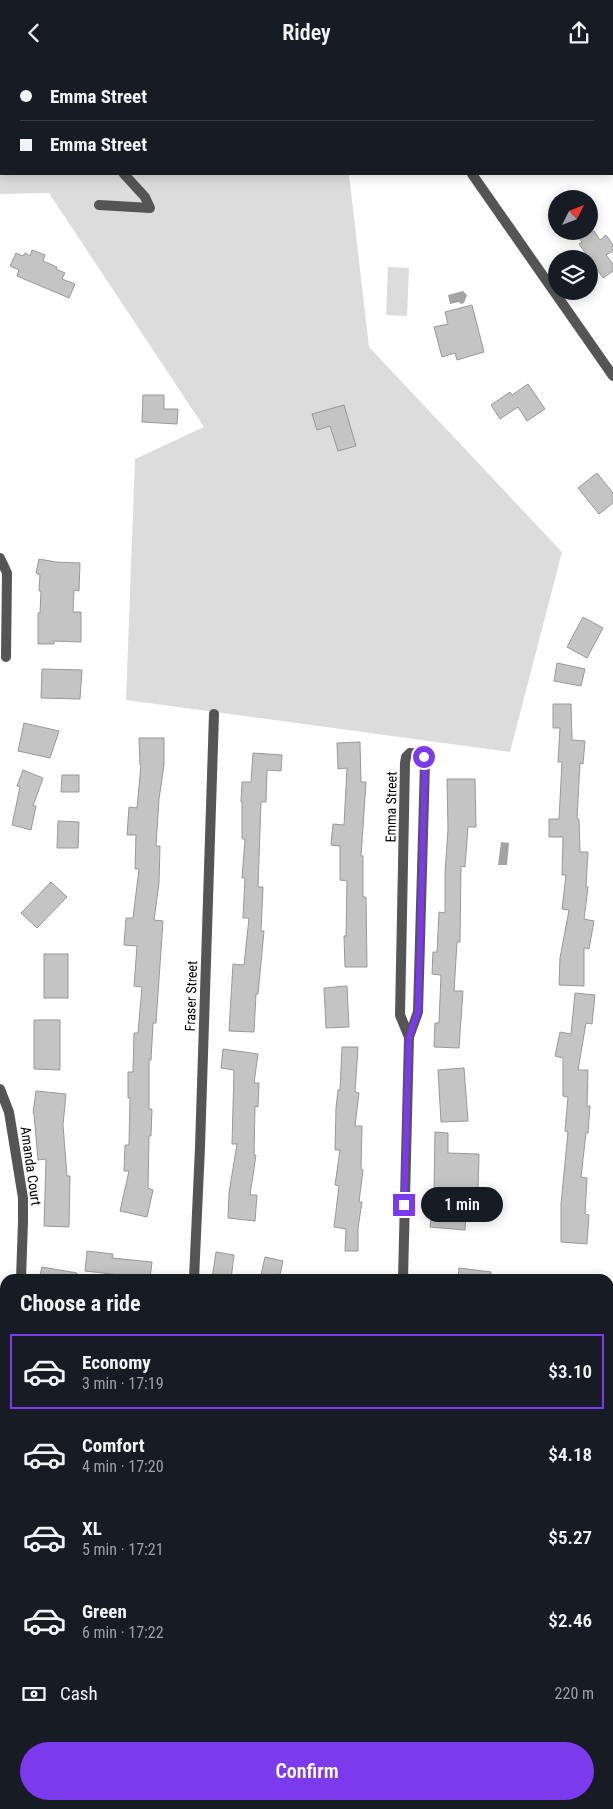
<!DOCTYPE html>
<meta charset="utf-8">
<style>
body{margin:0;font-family:"Roboto Condensed",sans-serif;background:#20242c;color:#f1f3f6;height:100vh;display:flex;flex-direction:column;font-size:19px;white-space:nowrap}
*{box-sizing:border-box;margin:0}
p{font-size:16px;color:#9ea1a6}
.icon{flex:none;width:28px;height:28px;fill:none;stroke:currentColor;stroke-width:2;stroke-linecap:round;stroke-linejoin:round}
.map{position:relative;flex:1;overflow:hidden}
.panel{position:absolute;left:0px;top:1209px;width:614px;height:536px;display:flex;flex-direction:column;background:#171b24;border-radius:15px 15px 0 0;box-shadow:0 2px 12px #0003}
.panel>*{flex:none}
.top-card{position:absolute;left:0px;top:0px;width:614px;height:110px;box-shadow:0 2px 12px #0003;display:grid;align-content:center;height:110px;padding:0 20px;background:#171b24}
.needle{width:32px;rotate:48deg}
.fabs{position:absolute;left:548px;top:125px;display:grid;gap:10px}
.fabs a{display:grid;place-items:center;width:50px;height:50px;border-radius:50%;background:#171b24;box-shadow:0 2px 12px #0003;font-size:25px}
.end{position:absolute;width:22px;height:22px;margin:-11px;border:6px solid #7c3aed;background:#fff;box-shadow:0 0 0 2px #fff}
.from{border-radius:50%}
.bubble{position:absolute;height:35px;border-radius:18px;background:#171b24;box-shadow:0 2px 12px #0003;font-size:16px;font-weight:600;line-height:35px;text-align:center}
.top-card b{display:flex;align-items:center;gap:18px;height:48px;font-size:19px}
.top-card b+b{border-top:1px solid #363941}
.top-card i{width:12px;height:12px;background:#f1f3f6}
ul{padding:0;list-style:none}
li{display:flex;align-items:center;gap:15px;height:75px;margin:0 10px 8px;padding:0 10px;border:2px solid transparent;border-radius:0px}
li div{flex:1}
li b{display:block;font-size:19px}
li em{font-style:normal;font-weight:600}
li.on{border-color:#7c3aed}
li>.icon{width:45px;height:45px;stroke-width:1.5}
h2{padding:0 20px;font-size:22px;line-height:60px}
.pay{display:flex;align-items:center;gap:12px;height:55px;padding:0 20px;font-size:19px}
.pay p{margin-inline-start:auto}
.action{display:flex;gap:10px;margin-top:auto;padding:10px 20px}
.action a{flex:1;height:58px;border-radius:30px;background:#7c3aed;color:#fff;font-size:20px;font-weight:600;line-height:58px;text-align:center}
header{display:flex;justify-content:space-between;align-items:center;height:65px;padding:0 20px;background:#171b24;font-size:22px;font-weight:600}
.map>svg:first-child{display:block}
</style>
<header><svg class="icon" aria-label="back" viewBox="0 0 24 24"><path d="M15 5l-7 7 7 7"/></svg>Ridey<svg class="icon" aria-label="share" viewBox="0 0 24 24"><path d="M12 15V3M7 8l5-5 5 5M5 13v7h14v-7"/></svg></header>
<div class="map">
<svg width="613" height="1744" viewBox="0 0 613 1744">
<rect width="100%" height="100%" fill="#fff"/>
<!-- green -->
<g fill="#dcdcdc">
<polygon points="0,0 336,0 1,1 1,109 349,109 369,282 562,487 510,687 126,635 135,394 204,362 49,128 0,129"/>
<polygon points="388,202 409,203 407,251 386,250"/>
<polygon points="609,1340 613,1340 613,1744 576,1744 577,1740 609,1740"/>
<polygon points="0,1357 5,1358 5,1740 168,1740 169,1744 0,1744"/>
</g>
<!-- water -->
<g fill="#a3a3a3">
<polygon points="463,226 467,230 464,238 461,239 459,237 450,239 448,230"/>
<polygon points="501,777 509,778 507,800 498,800"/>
</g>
<!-- building -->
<g fill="#c4c4c4" stroke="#999">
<polygon points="574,166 594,166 600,175 606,170 613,180 613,186 606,190 613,199 613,206 603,213 579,179 582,177"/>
<polygon points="32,185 45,190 43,196 57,202 56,204 65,208 62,214 75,219 69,233 17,211 19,205 10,201 16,188 23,191 25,188 30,191"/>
<polygon points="472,240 484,287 457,295 455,288 442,292 434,262 448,259 445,247"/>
<polygon points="528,319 545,344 527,356 518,342 500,354 491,340 510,327 512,330"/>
<polygon points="143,330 164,330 164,344 178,344 177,359 142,357"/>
<polygon points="344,340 356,381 338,386 330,361 317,365 312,349"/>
<polygon points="597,408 613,428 613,438 599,449 578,423"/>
<polygon points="39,494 56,497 80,498 79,526 74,525 73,547 81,547 81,577 54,576 54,579 38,579 38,548 40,548 41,526 39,526 40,510 36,508"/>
<polygon points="583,552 603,563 587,593 567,582"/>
<polygon points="557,598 585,604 581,621 554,616"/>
<polygon points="42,604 82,605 80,634 41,633"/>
<polygon points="553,639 571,639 572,675 585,676 583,699 580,698 577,754 579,754 580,787 588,787 586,822 588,822 584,854 594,856 589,884 584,883 584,921 559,920 560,893 569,845 562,844 566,810 562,810 563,772 549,772 549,754 559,754 562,697 558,697 560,663 553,663"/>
<polygon points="24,658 59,666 50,693 18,686"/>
<polygon points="139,673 164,673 164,700 159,734 156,781 160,781 159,818 154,855 163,856 156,958 153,958 151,995 149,995 149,1044 152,1044 151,1071 149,1071 148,1123 153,1125 147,1152 120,1146 129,1106 124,1106 125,1080 129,1080 130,1033 128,1033 128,1007 133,1007 134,968 138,968 142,922 134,921 137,881 124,880 126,853 133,853 139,804 135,804 136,770 127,770 129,742 137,743 141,700 140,700"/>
<polygon points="360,677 361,717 366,717 361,791 363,791 363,832 366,832 367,902 345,902 344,871 346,871 347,816 340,815 340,781 331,780 333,759 344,760 347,703 338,704 337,678"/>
<polygon points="253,688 282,690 281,706 267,705 266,737 261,737 258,822 263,822 261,866 264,866 258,929 256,929 254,967 229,966 233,899 244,900 249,853 243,853 245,813 242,813 245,774 242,774 242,737 241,737 242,717 251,717"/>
<polygon points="23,705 43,713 33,741 36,741 31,765 12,760 20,722 17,721"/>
<polygon points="62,710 79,710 79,727 61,727"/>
<polygon points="447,714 475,714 476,762 468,762 465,802 461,801 460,877 457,877 454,926 463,926 459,983 434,982 435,958 439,958 441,910 432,909 433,887 437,887 439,847 445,848 445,808 448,764"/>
<polygon points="58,756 79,757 78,783 57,783"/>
<polygon points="51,817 67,832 37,863 21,848"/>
<rect x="44" y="889" width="24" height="44"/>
<polygon points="347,921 349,962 326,963 324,923"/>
<polygon points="575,928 595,930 592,959 586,958 578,1005 588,1005 587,1041 590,1041 588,1068 586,1068 581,1112 587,1113 585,1149 589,1150 587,1179 561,1177 561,1139 568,1067 565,1066 568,1032 563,1031 563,993 555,991 560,967 571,969"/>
<polygon points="34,955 60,955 60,1005 34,1004"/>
<polygon points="342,982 358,982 355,1027 359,1028 355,1061 362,1061 361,1104 363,1105 359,1137 362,1137 358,1163 358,1186 345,1186 346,1164 334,1162 339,1121 335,1120 340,1085 335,1085 336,1043 338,1025 340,1025"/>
<polygon points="223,984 258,989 254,1018 259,1018 258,1042 255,1041 254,1090 256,1090 250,1130 257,1130 255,1156 228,1153 229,1128 237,1079 232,1079 234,1005 221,1003"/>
<polygon points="464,1003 468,1056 441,1057 438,1005"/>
<polygon points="36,1026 66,1029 63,1060 67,1111 70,1111 69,1162 44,1161 46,1094 38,1095 34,1049 33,1048"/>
<polygon points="435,1067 448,1068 448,1088 479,1089 478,1127 434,1126"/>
<polygon points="432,1145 466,1148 465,1165 430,1162"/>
<polygon points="87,1186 113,1189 112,1193 152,1197 150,1214 129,1214 129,1211 85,1206"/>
<polygon points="216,1187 234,1190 231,1214 212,1214"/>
<polygon points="265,1192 283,1196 279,1214 260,1214"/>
<polygon points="42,1202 77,1208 77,1214 39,1214"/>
<polygon points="459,1203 491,1207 491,1214 458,1214"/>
</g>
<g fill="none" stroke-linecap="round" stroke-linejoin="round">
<!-- street -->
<g stroke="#555" stroke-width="10">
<polyline points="395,0 397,1"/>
<polyline points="135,1 144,0"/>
<polyline points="0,42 1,41"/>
<polyline points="472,109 613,311"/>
<polyline points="99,140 150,143 145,132 124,109"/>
<polyline points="0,493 7,508 6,592"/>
<polyline points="0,1024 9,1047 23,1133 23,1156 21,1214"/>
<polyline points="194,1214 200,1082 214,649"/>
<path d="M403,1214L409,972L418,947L425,698C423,689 419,688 410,688L406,692L405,698L400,950L409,972"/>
<polyline points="0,1254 5,1254"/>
<polyline points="609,1285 613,1280"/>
<polyline points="288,1744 289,1740"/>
<polyline points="466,1744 466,1740"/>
<polyline points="486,1744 486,1740"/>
</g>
</g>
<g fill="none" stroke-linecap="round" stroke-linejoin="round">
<!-- route -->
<polyline stroke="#7c3aed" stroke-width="6" points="404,1140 409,972 418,947 425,698 424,692"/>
</g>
<g text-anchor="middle" stroke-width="4" stroke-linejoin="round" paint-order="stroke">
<!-- street labels -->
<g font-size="14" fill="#000" stroke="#fff">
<text transform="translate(391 742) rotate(-89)" y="5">Emma Street</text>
<text transform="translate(191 931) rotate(-88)" y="5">Fraser Street</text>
<text transform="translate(31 1101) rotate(82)" y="5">Amanda Court</text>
</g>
</g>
</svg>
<div class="fabs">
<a><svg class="needle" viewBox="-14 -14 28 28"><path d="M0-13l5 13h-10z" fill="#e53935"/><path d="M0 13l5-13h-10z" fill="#9ea1a6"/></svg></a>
<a><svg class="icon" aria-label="layers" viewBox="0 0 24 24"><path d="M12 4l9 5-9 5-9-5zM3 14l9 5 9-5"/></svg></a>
</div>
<i class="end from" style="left:424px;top:692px"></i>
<i class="end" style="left:404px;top:1140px"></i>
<div class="bubble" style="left:421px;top:1122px;width:82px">1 min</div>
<div class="top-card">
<b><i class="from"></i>Emma Street</b>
<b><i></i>Emma Street</b>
</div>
<section class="panel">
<h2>Choose a ride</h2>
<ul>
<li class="on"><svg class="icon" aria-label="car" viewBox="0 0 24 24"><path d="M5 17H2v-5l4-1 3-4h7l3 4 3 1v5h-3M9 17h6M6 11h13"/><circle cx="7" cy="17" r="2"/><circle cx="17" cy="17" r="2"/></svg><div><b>Economy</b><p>3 min · 17:19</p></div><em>$3.10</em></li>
<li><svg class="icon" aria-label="car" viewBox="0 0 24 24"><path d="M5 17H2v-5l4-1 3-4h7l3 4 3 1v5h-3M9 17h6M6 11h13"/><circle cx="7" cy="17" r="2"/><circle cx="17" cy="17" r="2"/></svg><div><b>Comfort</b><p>4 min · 17:20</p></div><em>$4.18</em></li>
<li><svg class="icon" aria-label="car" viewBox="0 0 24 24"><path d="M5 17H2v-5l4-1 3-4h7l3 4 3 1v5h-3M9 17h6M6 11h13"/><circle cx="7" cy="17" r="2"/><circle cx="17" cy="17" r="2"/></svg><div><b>XL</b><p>5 min · 17:21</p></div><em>$5.27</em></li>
<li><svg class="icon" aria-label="car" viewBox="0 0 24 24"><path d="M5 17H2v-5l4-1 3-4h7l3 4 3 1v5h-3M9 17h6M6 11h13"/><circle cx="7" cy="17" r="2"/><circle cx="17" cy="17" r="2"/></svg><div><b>Green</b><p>6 min · 17:22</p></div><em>$2.46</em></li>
</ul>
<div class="pay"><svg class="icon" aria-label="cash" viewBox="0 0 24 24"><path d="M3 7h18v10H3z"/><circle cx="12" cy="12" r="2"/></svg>Cash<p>220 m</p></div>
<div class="action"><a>Confirm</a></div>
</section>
</div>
